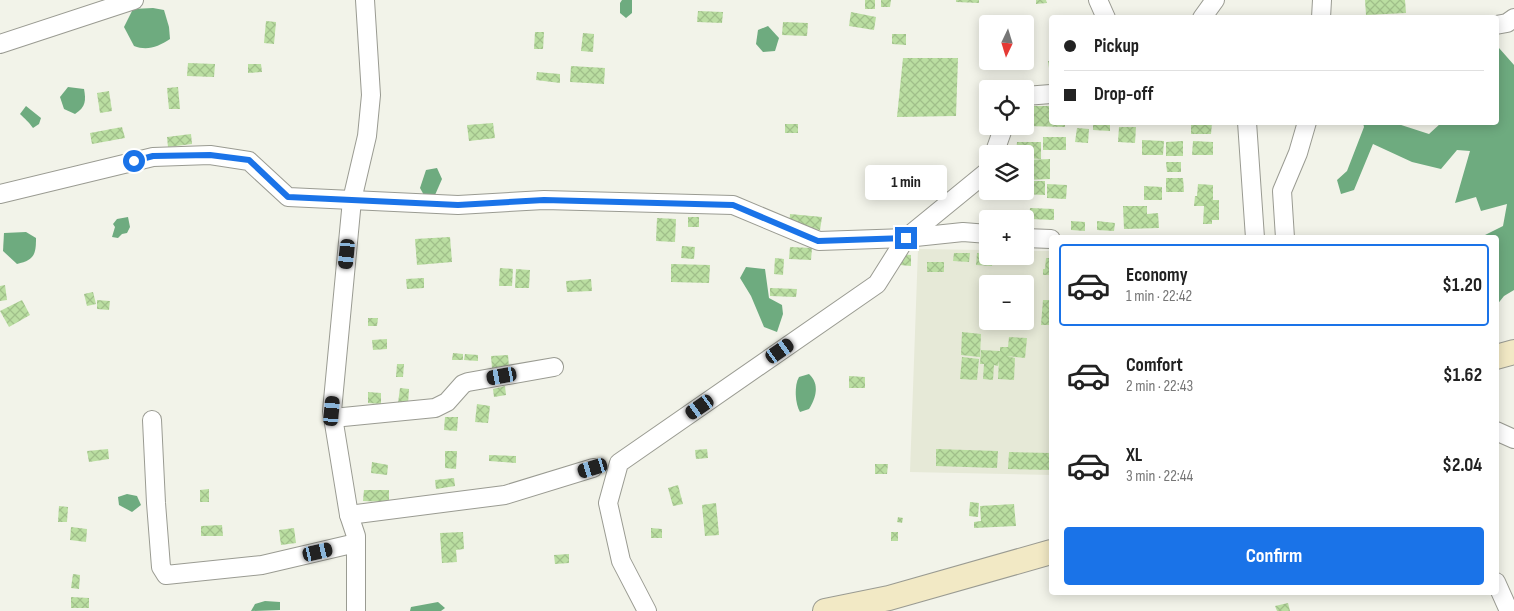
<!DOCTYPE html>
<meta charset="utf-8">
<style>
body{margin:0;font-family:"Sofia Sans Condensed",sans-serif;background:#f2f2f2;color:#222;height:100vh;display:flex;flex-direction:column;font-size:19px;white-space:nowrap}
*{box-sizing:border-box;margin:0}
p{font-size:16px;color:#767676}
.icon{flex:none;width:28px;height:28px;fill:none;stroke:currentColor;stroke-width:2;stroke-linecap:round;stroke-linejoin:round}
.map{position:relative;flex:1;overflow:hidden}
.details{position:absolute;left:1049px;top:235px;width:450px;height:360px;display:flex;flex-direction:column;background:#fff;border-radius:5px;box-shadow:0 2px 12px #0003}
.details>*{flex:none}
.hud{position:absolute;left:1049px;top:15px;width:450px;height:110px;border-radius:5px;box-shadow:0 2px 12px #0003;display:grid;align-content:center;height:110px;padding:0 15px;background:#fff}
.needle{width:32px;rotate:184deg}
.tools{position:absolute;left:979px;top:15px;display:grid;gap:10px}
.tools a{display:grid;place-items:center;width:55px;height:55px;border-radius:5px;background:#fff;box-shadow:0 2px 12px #0003;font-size:25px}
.end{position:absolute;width:22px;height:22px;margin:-11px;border:6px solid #1a73e8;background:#fff;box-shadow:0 0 0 2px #fff}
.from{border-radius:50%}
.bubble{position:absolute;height:35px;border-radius:5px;background:#fff;box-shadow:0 2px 12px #0003;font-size:16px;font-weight:700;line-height:35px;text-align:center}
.car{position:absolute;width:15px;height:30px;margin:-15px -8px;border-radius:6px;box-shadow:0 0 4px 1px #0007;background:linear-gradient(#222 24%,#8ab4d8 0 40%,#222 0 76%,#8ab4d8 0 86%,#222 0)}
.hud b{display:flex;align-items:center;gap:18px;height:48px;font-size:19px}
.hud b+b{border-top:1px solid #e0e0e0}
.hud i{width:12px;height:12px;background:#222}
ul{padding:9px 0 0;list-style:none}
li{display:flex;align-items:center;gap:15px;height:82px;margin:0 10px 8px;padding:0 5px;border:2px solid transparent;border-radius:5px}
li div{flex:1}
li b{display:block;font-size:19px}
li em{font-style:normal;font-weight:700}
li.active{border-color:#1a73e8}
li>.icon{width:45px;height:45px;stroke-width:1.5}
.primary-button{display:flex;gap:10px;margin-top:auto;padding:10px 15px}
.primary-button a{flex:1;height:58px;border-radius:5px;background:#1a73e8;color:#fff;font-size:20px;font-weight:700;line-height:58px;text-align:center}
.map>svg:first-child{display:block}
</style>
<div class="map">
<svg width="1514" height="611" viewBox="0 0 1514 611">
<defs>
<pattern id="building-cross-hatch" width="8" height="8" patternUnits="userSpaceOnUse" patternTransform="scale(1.25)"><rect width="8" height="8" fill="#badea1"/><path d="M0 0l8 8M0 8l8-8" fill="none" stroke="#a0bf8a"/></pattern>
</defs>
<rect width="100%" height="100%" fill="#f2f3e9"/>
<!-- built -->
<path fill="#e6e9d7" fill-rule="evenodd" d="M918,249L987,250L988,256H1025V251H1051V475L910,472ZM988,284H1025V321H988Z"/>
<!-- water -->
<g fill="#6eab7f">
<polygon points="622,0 632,0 632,13 626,18 620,13 620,3"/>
<path d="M153,8L164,10L169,27L170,39C158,47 147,51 134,46L124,27L133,9Z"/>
<polygon points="768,26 779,38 775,51 763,52 756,44 758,30"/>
<polygon points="1499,48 1514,65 1514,290 1504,296 1496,306 1496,238 1481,237 1503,226 1507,204 1481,211 1476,197 1455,203 1470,151 1457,150 1441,169 1412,162 1373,144 1354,190 1341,194 1337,180 1347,171 1364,127 1363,123 1395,123 1429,134 1441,123 1496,122 1496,49"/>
<path d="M68,87L84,89C86,100 86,107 75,114L64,109L60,97Z"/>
<path d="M26,106L41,118L39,124L33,128C29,122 25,119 20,114Z"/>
<polygon points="437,168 442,179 435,195 425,197 420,188 426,170"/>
<polygon points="128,217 130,227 127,233 122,234 118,238 112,237 115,227 113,224 117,219"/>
<path d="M26,232L36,238C36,255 34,260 17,264L3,251L4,233Z"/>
<polygon points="746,267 765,269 769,298 782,305 783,314 777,332 764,327 751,296 740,278"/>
<path d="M809,374C820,384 816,398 809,409L800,412C795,404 794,385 799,377Z"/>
<polygon points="127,494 137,496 141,505 132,512 119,505 118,497"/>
<polygon points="265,601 280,602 280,610 251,611 255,604"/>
<polygon points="438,602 445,608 441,611 410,611 411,607"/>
</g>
<!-- building -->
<g fill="url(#building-cross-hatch)">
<rect x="865" y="0" width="10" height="9"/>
<polygon points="881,0 891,0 890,7 881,7"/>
<polygon points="956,0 979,0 979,3 956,2"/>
<polygon points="1036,0 1046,0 1047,3 1036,4"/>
<polygon points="1365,0 1405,0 1406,13 1366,15"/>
<polygon points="698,11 723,12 722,23 697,22"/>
<polygon points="851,12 876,17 874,30 849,26"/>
<polygon points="266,21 276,22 274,44 264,43"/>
<polygon points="783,22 808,23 807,36 782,35"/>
<polygon points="535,32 544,32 543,49 534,49"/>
<polygon points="583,33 594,34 593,52 581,51"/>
<polygon points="892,34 906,34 906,45 892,44"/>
<polygon points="903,58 958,58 956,116 897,117"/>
<polygon points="1048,61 1051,61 1051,75 1050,75"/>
<polygon points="188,63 215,64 214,77 187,76"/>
<polygon points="248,64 261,64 262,72 248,73"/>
<polygon points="571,66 605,68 604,84 570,82"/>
<polygon points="537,72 560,74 560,83 536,80"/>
<polygon points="178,87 180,109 169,109 167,88"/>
<polygon points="109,91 112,111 100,113 97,93"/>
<polygon points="1025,106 1051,106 1051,122 1065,122 1065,127 1025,126"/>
<polygon points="1093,122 1110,122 1110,131 1093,130"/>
<polygon points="1191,122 1212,123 1211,134 1191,134"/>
<polygon points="493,123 495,138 469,141 467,125"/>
<rect x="785" y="124" width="13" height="9"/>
<polygon points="122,127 125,138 92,144 90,133"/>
<polygon points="1119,127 1136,127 1135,143 1118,142"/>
<polygon points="1077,128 1089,129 1088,143 1075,142"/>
<polygon points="191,134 192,144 168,147 167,137"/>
<rect x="1043" y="137" width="23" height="13"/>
<polygon points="1142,140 1164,141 1163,155 1142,155"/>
<polygon points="1183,141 1183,156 1166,156 1166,142"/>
<polygon points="1193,141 1213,142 1213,155 1192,155"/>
<polygon points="1017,142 1041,142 1041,159 1025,158 1025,154 1016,154"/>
<polygon points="1050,159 1050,179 1025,180 1025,160"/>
<polygon points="1166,162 1181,162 1181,172 1167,172"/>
<polygon points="1166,178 1183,178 1184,192 1166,192"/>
<polygon points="1025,181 1045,181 1045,195 1022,194 1022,191 1025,191"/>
<polygon points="1047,184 1067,185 1066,199 1047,198"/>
<polygon points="1198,184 1213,185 1213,200 1219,200 1219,220 1212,220 1212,224 1203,224 1204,206 1194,206 1195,196 1197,196"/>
<polygon points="1144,186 1162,187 1162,200 1144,200"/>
<polygon points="1123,206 1147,206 1147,214 1158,213 1159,228 1124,229"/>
<polygon points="1030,208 1054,209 1054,220 1029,219"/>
<polygon points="790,214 822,217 820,230 789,227"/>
<rect x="688" y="217" width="11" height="10"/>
<polygon points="657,218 676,219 675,242 656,241"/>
<polygon points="1071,221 1085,222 1085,231 1071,230"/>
<polygon points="1097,221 1115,223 1114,231 1097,230"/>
<polygon points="450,237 452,262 417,265 415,239"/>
<polygon points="682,246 695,247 694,259 681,258"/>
<polygon points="790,247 812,248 811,260 789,259"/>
<polygon points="954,253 970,253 969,262 953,261"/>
<polygon points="977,253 988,253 988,256 993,256 992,266 976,265"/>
<polygon points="901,254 911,255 911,266 900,265"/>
<rect x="1000" y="256" width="10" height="9"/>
<polygon points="775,258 784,259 783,275 774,274"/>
<polygon points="1046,258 1051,258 1051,275 1043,275 1043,269 1045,269"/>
<rect x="927" y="262" width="17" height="10"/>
<polygon points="671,264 710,265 709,283 671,282"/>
<polygon points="500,268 513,269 512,286 499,286"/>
<polygon points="516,269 530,270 529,288 515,288"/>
<polygon points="424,278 424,288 407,289 406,279"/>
<polygon points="591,279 592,291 567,292 566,281"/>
<polygon points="5,285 7,300 0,301 0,286"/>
<polygon points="770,288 797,289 796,297 770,296"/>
<polygon points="93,292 96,304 87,306 84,294"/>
<polygon points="22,300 30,315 9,327 0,311"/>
<polygon points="97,300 110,301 109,310 97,309"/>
<polygon points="1043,300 1051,300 1051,325 1041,325"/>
<polygon points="368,318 378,318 377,326 368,326"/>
<polygon points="962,332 981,334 980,357 961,355"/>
<polygon points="1009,337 1027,338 1025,358 1007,356 1015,358 1014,380 998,379 999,360 998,366 994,365 993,380 983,379 984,364 980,364 981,350 1000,351 1000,347 1008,347"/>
<polygon points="387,339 387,349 373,350 372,340"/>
<polygon points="453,353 463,354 463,360 452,360"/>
<polygon points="465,354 478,355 478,361 464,360"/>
<polygon points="508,355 509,367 492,368 491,356"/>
<polygon points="962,357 979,359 977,380 960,379"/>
<polygon points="397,364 404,364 403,377 396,377"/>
<polygon points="849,376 865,377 865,388 849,388"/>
<polygon points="505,386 506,395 494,397 493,389"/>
<polygon points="400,388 409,389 408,404 398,403"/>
<polygon points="368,392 381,393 381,404 368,403"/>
<polygon points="477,404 490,406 488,423 475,422"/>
<polygon points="445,417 458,417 457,431 444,430"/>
<polygon points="108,449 109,459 89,462 87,451"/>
<polygon points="707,449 708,458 696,459 695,450"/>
<polygon points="936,449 998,451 997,468 936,466"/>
<polygon points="445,451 457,451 456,469 445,468"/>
<polygon points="1009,452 1051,453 1051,470 1008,469"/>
<polygon points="489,455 516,456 516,463 489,461"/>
<polygon points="372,462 388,465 387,475 371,473"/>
<polygon points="875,464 888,464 887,474 875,474"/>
<polygon points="454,478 455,486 436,489 435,480"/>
<polygon points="678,485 683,504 673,506 668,488"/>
<polygon points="209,489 209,502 200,502 200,490"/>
<polygon points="364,490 389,490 389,502 363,501"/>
<polygon points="970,502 979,503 978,517 969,516"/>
<polygon points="716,503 719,535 705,536 702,505"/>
<polygon points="1014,504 1016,526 974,528 974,522 981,521 980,506"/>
<polygon points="59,506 68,507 67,522 58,522"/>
<polygon points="898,517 903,518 902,523 897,522"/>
<polygon points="222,525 223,536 201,536 201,526"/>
<polygon points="71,527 87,529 86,542 70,540"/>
<polygon points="294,528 296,543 281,545 279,530"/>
<polygon points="651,528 662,529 662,538 651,538"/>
<polygon points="463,532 464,549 456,550 457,562 442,563 440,533"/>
<rect x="891" y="532" width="7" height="9"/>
<polygon points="569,554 569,563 555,564 554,555"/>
<polygon points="73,574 80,575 79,589 71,588"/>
<polygon points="71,597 89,598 89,608 71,608"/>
<polygon points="1288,603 1290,611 1277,611 1275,606"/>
</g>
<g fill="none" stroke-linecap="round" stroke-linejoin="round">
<defs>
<g id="street">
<polyline points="1098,0 1106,18"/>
<polyline points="1202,18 1215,0"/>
<polyline points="1321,18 1322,0"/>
<polyline points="1496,25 1507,23 1514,18"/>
<polyline points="0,44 134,0"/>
<polyline points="1025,96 1051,94"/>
<polyline points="1247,122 1255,238"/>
<polyline points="994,154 1004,126"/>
<polyline points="0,194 153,157 210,155 249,161 288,197 458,205 544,200 733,205 819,241 906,238 963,232 988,234"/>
<polyline points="1025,238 1051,239"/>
<polyline points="1285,238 1282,191 1298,153 1307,122"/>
<polyline points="333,418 435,408 447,402 463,384 468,382 554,367"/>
<polyline points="152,420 156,503 161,567 166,575 262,565 356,543"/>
<polyline points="1496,431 1514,439"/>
<polyline points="349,515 505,495 593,468"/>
<polyline points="1496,582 1509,611"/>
<polyline points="356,611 356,536 349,515 332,411 352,200 367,136 371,95 365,0"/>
<polyline points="647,611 621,561 608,503 619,463 877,284 906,238 988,171"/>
</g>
<g id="secondary">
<polyline points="1496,357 1514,352"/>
<polyline points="825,611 889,598 1051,552"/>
</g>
</defs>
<!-- street casing -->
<use href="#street" stroke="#9a9b92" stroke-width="20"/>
<!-- secondary casing -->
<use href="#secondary" stroke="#9a9b92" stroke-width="26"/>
<!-- street -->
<use href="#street" stroke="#fff" stroke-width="18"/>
<!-- secondary -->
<use href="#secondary" stroke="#f2e9c5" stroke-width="24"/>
</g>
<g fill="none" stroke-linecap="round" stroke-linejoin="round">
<!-- route -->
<polyline stroke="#1a73e8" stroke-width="6" points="134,161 153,156 210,155 249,160 288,197 458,205 544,200 733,205 818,241 906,238"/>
</g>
</svg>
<div class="tools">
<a><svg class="needle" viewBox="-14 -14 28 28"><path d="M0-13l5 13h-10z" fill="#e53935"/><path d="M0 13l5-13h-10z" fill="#767676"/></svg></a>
<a><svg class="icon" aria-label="locate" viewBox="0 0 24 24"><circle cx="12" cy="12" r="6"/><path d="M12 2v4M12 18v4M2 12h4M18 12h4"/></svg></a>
<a><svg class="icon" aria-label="layers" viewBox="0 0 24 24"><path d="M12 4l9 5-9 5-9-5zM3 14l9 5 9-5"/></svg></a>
<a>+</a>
<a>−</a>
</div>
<i class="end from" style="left:134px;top:161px"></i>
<i class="end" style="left:906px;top:238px"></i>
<div class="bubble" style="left:865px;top:165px;width:82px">1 min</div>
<i class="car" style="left:347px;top:254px;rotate:186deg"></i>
<i class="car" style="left:780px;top:351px;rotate:55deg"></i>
<i class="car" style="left:502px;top:376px;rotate:260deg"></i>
<i class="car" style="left:700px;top:407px;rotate:235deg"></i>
<i class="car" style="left:332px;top:411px;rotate:5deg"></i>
<i class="car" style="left:593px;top:468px;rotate:253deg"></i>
<i class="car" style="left:318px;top:552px;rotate:77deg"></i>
<div class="hud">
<b><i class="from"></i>Pickup</b>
<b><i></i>Drop-off</b>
</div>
<section class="details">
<ul>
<li class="active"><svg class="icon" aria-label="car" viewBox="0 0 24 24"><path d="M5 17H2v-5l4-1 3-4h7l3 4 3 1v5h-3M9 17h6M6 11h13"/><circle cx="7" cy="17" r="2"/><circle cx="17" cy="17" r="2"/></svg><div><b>Economy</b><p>1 min · 22:42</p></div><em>$1.20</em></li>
<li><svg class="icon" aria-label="car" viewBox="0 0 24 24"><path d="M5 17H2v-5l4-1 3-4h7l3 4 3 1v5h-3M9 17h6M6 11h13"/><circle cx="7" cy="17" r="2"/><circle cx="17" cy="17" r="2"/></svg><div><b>Comfort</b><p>2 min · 22:43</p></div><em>$1.62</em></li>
<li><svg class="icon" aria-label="car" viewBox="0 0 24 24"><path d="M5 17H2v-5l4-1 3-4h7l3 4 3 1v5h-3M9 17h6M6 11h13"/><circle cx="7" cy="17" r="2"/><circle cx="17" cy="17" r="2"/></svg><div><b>XL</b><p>3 min · 22:44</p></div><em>$2.04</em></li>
</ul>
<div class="primary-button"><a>Confirm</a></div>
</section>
</div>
